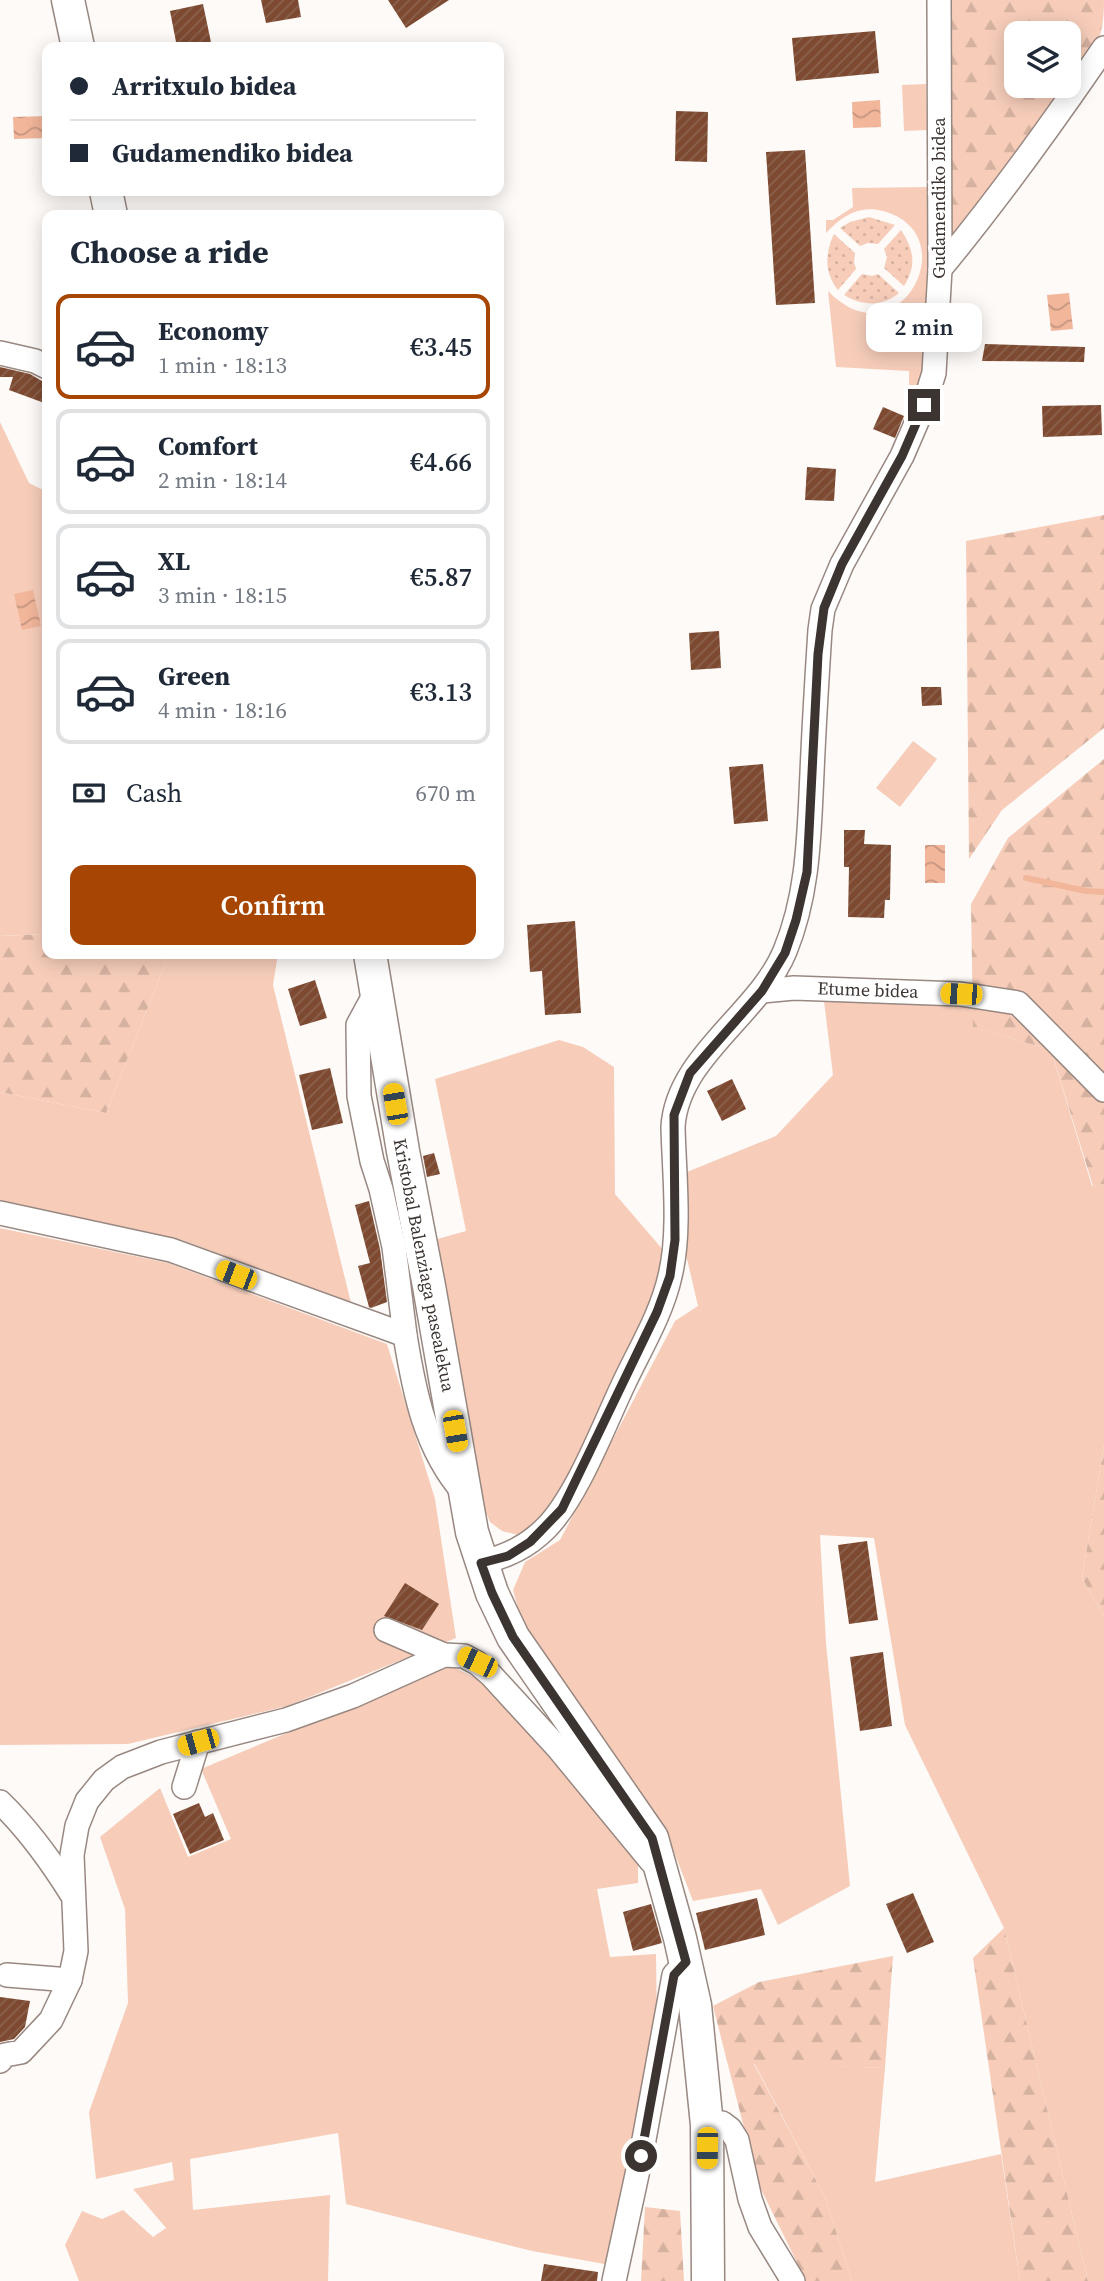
<!DOCTYPE html>
<meta charset="utf-8">
<style>
body{margin:0;font-family:"Source Serif 4",serif;background:#f2f2f3;color:#1f2937;height:100vh;display:flex;flex-direction:column;font-size:26px;white-space:nowrap}
*{box-sizing:border-box;margin:0}
p{font-size:23px;color:#747a83}
.icon{flex:none;width:38px;height:38px;fill:none;stroke:currentColor;stroke-width:2;stroke-linecap:round;stroke-linejoin:round}
.map{position:relative;flex:1;overflow:hidden}
.side{position:absolute;left:42px;top:210px;width:462px;height:749px;display:flex;flex-direction:column;background:#fff;border-radius:14px;box-shadow:0 4px 18px #0003}
.side>*{flex:none}
.hud{position:absolute;left:42px;top:42px;width:462px;height:154px;border-radius:14px;box-shadow:0 4px 18px #0003;display:grid;align-content:center;height:154px;padding:0 28px;background:#fff}
.fabs{position:absolute;left:1004px;top:21px;display:grid;gap:14px}
.fabs a{display:grid;place-items:center;width:77px;height:77px;border-radius:14px;background:#fff;box-shadow:0 4px 18px #0003;font-size:35px}
.end{position:absolute;width:32px;height:32px;margin:-16px;border:9px solid #3b3431;background:#fff;box-shadow:0 0 0 4px #fff}
.from{border-radius:50%}
.bubble{position:absolute;height:49px;border-radius:14px;background:#fff;box-shadow:0 4px 18px #0003;font-size:23px;font-weight:600;line-height:49px;text-align:center}
.car{position:absolute;width:21px;height:42px;margin:-21px -10px;border-radius:9px;box-shadow:0 0 5px 2px #0007;background:linear-gradient(#f5c518 24%,#345 0 40%,#f5c518 0 76%,#345 0 86%,#f5c518 0)}
.hud b{display:flex;align-items:center;gap:24px;height:66px;font-size:26px}
.hud b+b{border-top:2px solid #e0e1e3}
.hud i{width:18px;height:18px;background:#1f2937}
ul{padding:0;list-style:none}
li{display:flex;align-items:center;gap:21px;height:105px;margin:0 14px 10px;padding:0 14px;border:4px solid #e0e1e3;border-radius:14px}
li div{flex:1}
li b{display:block;font-size:26px}
li em{font-style:normal;font-weight:600}
li.active{border-color:#a74502}
li>.icon{width:63px;height:63px;stroke-width:1.5}
h2{padding:0 28px;font-size:32px;line-height:84px}
.pay{display:flex;align-items:center;gap:18px;height:77px;padding:0 28px;font-size:26px}
.pay p{margin-inline-start:auto}
.button{display:flex;gap:14px;margin-top:auto;padding:14px 28px}
.button a{flex:1;height:80px;border-radius:14px;background:#a74502;color:#fff;font-size:28px;font-weight:600;line-height:80px;text-align:center}
.map>svg:first-child{display:block}
</style>
<div class="map">
<svg width="1104" height="2281" viewBox="0 0 1104 2281">
<defs>
<pattern id="forest-firs" width="22" height="20" patternUnits="userSpaceOnUse" patternTransform="scale(1.75)"><rect width="22" height="20" fill="#f7cdba"/><path d="M5 1l3.5 6h-7zM16 11l3.5 6h-7z" fill="#d5b1a0"/></pattern>
<pattern id="garden-dots" width="8" height="8" patternUnits="userSpaceOnUse" patternTransform="scale(1.75)"><rect width="8" height="8" fill="#f7cdba"/><path d="M2 2h.1M6 6h.1" fill="none" stroke="#d5b1a0" stroke-width="1.8" stroke-linecap="round"/></pattern>
<pattern id="water-waves" width="16" height="10" patternUnits="userSpaceOnUse" patternTransform="scale(1.75)"><rect width="16" height="10" fill="#f2b69b"/><path d="M0 5q4-4 8 0t8 0" fill="none" stroke="#c5957f"/></pattern>
<pattern id="building-hatch" width="6" height="6" patternUnits="userSpaceOnUse" patternTransform="scale(1.75)"><rect width="6" height="6" fill="#7d4a31"/><path d="M-1 1l2-2M0 6l6-6M5 7l2-2" fill="none" stroke="#8b624e"/></pattern>
</defs>
<rect width="100%" height="100%" fill="#fdfaf8"/>
<!-- green -->
<g fill="#f7cdba">
<polygon points="926,84 927,130 904,131 902,85"/>
<path d="M928,187L929,311L924,376L919,389H912L909,384V371L836,367L828,291C898,364 968,234 883,211C859,205 842,216 826,233V220H833L853,207L852,188Z"/>
<polygon points="0,422 29,483 47,492 47,934 0,936"/>
<polygon points="913,741 937,759 900,807 876,788"/>
<polygon points="169,954 278,954 273,985 351,1303 182,1240 0,1200 0,1092 106,1113"/>
<polygon points="824,1001 973,1007 974,1027 1051,1050 1092,1186 1104,1184 1104,1445 1082,1578 1104,1616 1104,2281 1088,2281 1004,1928 905,1725 874,1538 820,1535 826,1643 850,1886 778,1925 761,1889 693,1901 664,1826 522,1622 513,1590 525,1562 560,1540 675,1321 698,1306 684,1246 682,1174 776,1136 833,1075"/>
<polygon points="559,1040 583,1047 614,1067 615,1194 664,1251 661,1276 647,1316 557,1499 532,1531 519,1535 502,1531 490,1522 482,1503 434,1240 466,1231 435,1079"/>
<polygon points="0,1228 168,1263 387,1344 435,1499 456,1638 287,1706 128,1744 0,1745"/>
<polygon points="449,1665 482,1681 538,1739 638,1858 638,1883 597,1889 610,1957 656,1954 657,2027 610,2265 532,2251 346,2204 338,2133 190,2159 193,2210 330,2195 328,2281 79,2281 65,2245 82,2211 102,2219 123,2210 153,2237 166,2228 133,2189 174,2180 172,2162 96,2179 89,2112 128,2003 125,1909 100,1837 160,1788 188,1857 231,1839 201,1769"/>
<polygon points="754,2063 885,2068 875,2182 1001,2154 1020,2281 852,2281 825,2197"/>
</g>
<!-- forest -->
<g fill="url(#forest-firs)">
<path d="M950,0H1104C1104,44 1094,49 1069,82V33H1017V86H1067L948,246Z"/>
<polygon points="1104,515 1104,728 1002,810 969,859 966,541"/>
<polygon points="1104,759 1104,1184 1093,1186 1051,1050 973,1027 971,904 1008,838"/>
<polygon points="47,934 47,954 169,954 106,1113 0,1092 0,936"/>
<polygon points="1104,1445 1104,1616 1082,1578"/>
<polygon points="1004,1928 1088,2281 1020,2281 973,1958"/>
<polygon points="893,1956 885,2068 754,2064 825,2197 852,2281 806,2281 758,2183 713,2006 759,1982"/>
<polygon points="645,2207 680,2211 684,2281 641,2281"/>
</g>
<!-- garden -->
<g fill="url(#garden-dots)">
<polygon points="869,217 895,225 878,244 868,243 860,246 840,228 850,222"/>
<path d="M901,230C914,250 917,265 904,286L884,268L887,257L884,249Z"/>
<path d="M834,234L855,253L854,262L856,269L838,290C824,273 825,253 834,234Z"/>
<path d="M862,274L872,276L878,274L899,293C882,307 862,306 844,295Z"/>
</g>
<!-- water -->
<g fill="url(#water-waves)">
<polygon points="880,100 881,127 853,128 852,102"/>
<polygon points="47,116 47,138 14,139 13,117"/>
<polygon points="1069,293 1073,329 1051,331 1047,295"/>
<polygon points="33,590 41,626 22,630 14,594"/>
<rect x="925" y="845" width="20" height="38"/>
</g>
<g fill="none" stroke-linecap="round" stroke-linejoin="round">
<!-- stream -->
<polyline stroke="#f2b69b" stroke-width="6" points="1026,878 1086,891 1104,892"/>
</g>
<!-- building -->
<g fill="url(#building-hatch)">
<polygon points="261,0 298,0 301,17 266,23"/>
<polygon points="388,0 449,0 406,28"/>
<polygon points="203,4 212,47 177,47 170,11"/>
<polygon points="875,31 879,73 796,81 792,38"/>
<polygon points="676,111 708,112 707,162 675,161"/>
<polygon points="805,150 815,303 776,305 766,152"/>
<polygon points="985,344 1085,347 1084,362 982,361"/>
<polygon points="0,367 30,374 47,384 47,404 9,390 13,377 0,377"/>
<polygon points="1101,405 1102,435 1043,437 1042,406"/>
<polygon points="883,407 904,416 895,438 873,429"/>
<polygon points="807,467 836,469 834,501 805,500"/>
<polygon points="719,631 721,668 691,670 689,633"/>
<polygon points="921,687 941,687 942,705 922,706"/>
<polygon points="763,764 768,821 734,824 729,767"/>
<polygon points="844,830 865,830 864,844 891,845 890,900 885,900 884,918 848,917 849,867 844,867"/>
<polygon points="575,921 581,1013 545,1015 542,971 530,972 527,925"/>
<polygon points="315,980 327,1018 300,1026 288,989"/>
<polygon points="330,1068 343,1123 312,1130 299,1075"/>
<polygon points="732,1079 746,1109 722,1121 707,1091"/>
<polygon points="434,1153 440,1174 427,1177 423,1156"/>
<polygon points="369,1201 380,1249 387,1302 371,1308 369,1307 358,1266 370,1263 355,1205"/>
<polygon points="867,1541 878,1620 849,1624 838,1545"/>
<polygon points="405,1583 439,1604 422,1630 384,1616"/>
<polygon points="883,1652 892,1726 860,1731 850,1657"/>
<polygon points="199,1803 205,1817 213,1813 224,1840 190,1854 173,1814"/>
<polygon points="913,1893 934,1942 907,1953 886,1904"/>
<polygon points="757,1898 765,1935 705,1950 696,1913"/>
<polygon points="651,1904 662,1943 633,1951 623,1912"/>
<polygon points="0,1997 30,2001 25,2027 14,2039 0,2042"/>
<polygon points="544,2264 598,2272 597,2281 541,2281"/>
</g>
<g fill="none" stroke-linecap="round" stroke-linejoin="round">
<defs>
<g id="street">
<path d="M940,269C999,198 1052,124 1104,48"/>
<polyline points="0,353 35,361 47,367"/>
<polyline points="762,991 794,988 960,994 1018,1003 1104,1090"/>
<polyline points="0,1213 171,1250 405,1335 394,1247 381,1189 372,1161 359,1096 358,1025 377,990"/>
<path d="M405,1335C414,1391 425,1449 464,1493"/>
<path d="M481,1563C507,1556 527,1547 546,1528C577,1497 604,1425 624,1383C640,1349 662,1313 670,1276C681,1232 674,1172 673,1127C677,1057 759,1014 785,951C809,893 809,833 812,773C814,725 817,677 820,630L823,609L842,564L902,456L924,405L934,373L940,269L939,0"/>
<polyline points="386,1630 444,1655"/>
<polyline points="184,1787 198,1742"/>
<path d="M0,1802C28,1829 51,1861 71,1893"/>
<polyline points="7,1975 70,1980"/>
<polyline points="0,2061 5,2055 21,2052 51,2020 70,1980 76,1951 72,1855 77,1826 87,1801 104,1780 122,1767 161,1752 286,1720 353,1696 444,1655 464,1656 477,1663 491,1675 558,1748 651,1861"/>
<polyline points="707,2125 722,2123 730,2129 737,2140 750,2199 760,2227 793,2281"/>
<polyline points="614,2281 641,2156 674,1975 686,1962"/>
</g>
<g id="secondary">
<polyline points="68,0 78,47"/>
<polyline points="106,191 111,215"/>
<polyline points="370,954 403,1151 429,1286 472,1532 492,1593 513,1637 652,1838 680,1938 695,2005 707,2125 708,2281"/>
</g>
</defs>
<!-- street casing -->
<use href="#street" stroke="#988881" stroke-width="26"/>
<!-- secondary casing -->
<use href="#secondary" stroke="#988881" stroke-width="35"/>
<!-- street -->
<use href="#street" stroke="#fff" stroke-width="23"/>
<!-- secondary -->
<use href="#secondary" stroke="#fff" stroke-width="32"/>
</g>
<g fill="none" stroke-linecap="round" stroke-linejoin="round">
<!-- route -->
<polyline stroke="#3b3431" stroke-width="9" points="641,2156 674,1975 686,1962 652,1838 513,1637 492,1593 481,1563 508,1556 530,1542 562,1509 657,1312 670,1276 675,1240 674,1115 690,1073 762,991 785,953 796,920 807,872 818,654 824,608 842,564 902,456 924,405"/>
</g>
<g text-anchor="middle" stroke-width="7" stroke-linejoin="round" paint-order="stroke">
<!-- street labels -->
<g font-size="18" fill="#3b3431" stroke="#fff">
<text transform="translate(939 198) rotate(-90)" y="6">Gudamendiko bidea</text>
<text transform="translate(868 990) rotate(2)" y="6">Etume bidea</text>
<text transform="translate(424 1265) rotate(79)" y="6">Kristobal Balenziaga pasealekua</text>
</g>
</g>
</svg>
<div class="fabs">
<a><svg class="icon" aria-label="layers" viewBox="0 0 24 24"><path d="M12 4l9 5-9 5-9-5zM3 14l9 5 9-5"/></svg></a>
</div>
<i class="end from" style="left:641px;top:2156px"></i>
<i class="end" style="left:924px;top:405px"></i>
<div class="bubble" style="left:866px;top:303px;width:116px">2 min</div>
<i class="car" style="left:961px;top:994px;rotate:272deg"></i>
<i class="car" style="left:395px;top:1104px;rotate:350deg"></i>
<i class="car" style="left:236px;top:1275px;rotate:291deg"></i>
<i class="car" style="left:455px;top:1431px;rotate:170deg"></i>
<i class="car" style="left:477px;top:1662px;rotate:295deg"></i>
<i class="car" style="left:198px;top:1742px;rotate:254deg"></i>
<i class="car" style="left:707px;top:2148px;rotate:181deg"></i>
<div class="hud">
<b><i class="from"></i>Arritxulo bidea</b>
<b><i></i>Gudamendiko bidea</b>
</div>
<section class="side">
<h2>Choose a ride</h2>
<ul>
<li class="active"><svg class="icon" aria-label="car" viewBox="0 0 24 24"><path d="M5 17H2v-5l4-1 3-4h7l3 4 3 1v5h-3M9 17h6M6 11h13"/><circle cx="7" cy="17" r="2"/><circle cx="17" cy="17" r="2"/></svg><div><b>Economy</b><p>1 min · 18:13</p></div><em>€3.45</em></li>
<li><svg class="icon" aria-label="car" viewBox="0 0 24 24"><path d="M5 17H2v-5l4-1 3-4h7l3 4 3 1v5h-3M9 17h6M6 11h13"/><circle cx="7" cy="17" r="2"/><circle cx="17" cy="17" r="2"/></svg><div><b>Comfort</b><p>2 min · 18:14</p></div><em>€4.66</em></li>
<li><svg class="icon" aria-label="car" viewBox="0 0 24 24"><path d="M5 17H2v-5l4-1 3-4h7l3 4 3 1v5h-3M9 17h6M6 11h13"/><circle cx="7" cy="17" r="2"/><circle cx="17" cy="17" r="2"/></svg><div><b>XL</b><p>3 min · 18:15</p></div><em>€5.87</em></li>
<li><svg class="icon" aria-label="car" viewBox="0 0 24 24"><path d="M5 17H2v-5l4-1 3-4h7l3 4 3 1v5h-3M9 17h6M6 11h13"/><circle cx="7" cy="17" r="2"/><circle cx="17" cy="17" r="2"/></svg><div><b>Green</b><p>4 min · 18:16</p></div><em>€3.13</em></li>
</ul>
<div class="pay"><svg class="icon" aria-label="cash" viewBox="0 0 24 24"><path d="M3 7h18v10H3z"/><circle cx="12" cy="12" r="2"/></svg>Cash<p>670 m</p></div>
<div class="button"><a>Confirm</a></div>
</section>
</div>
